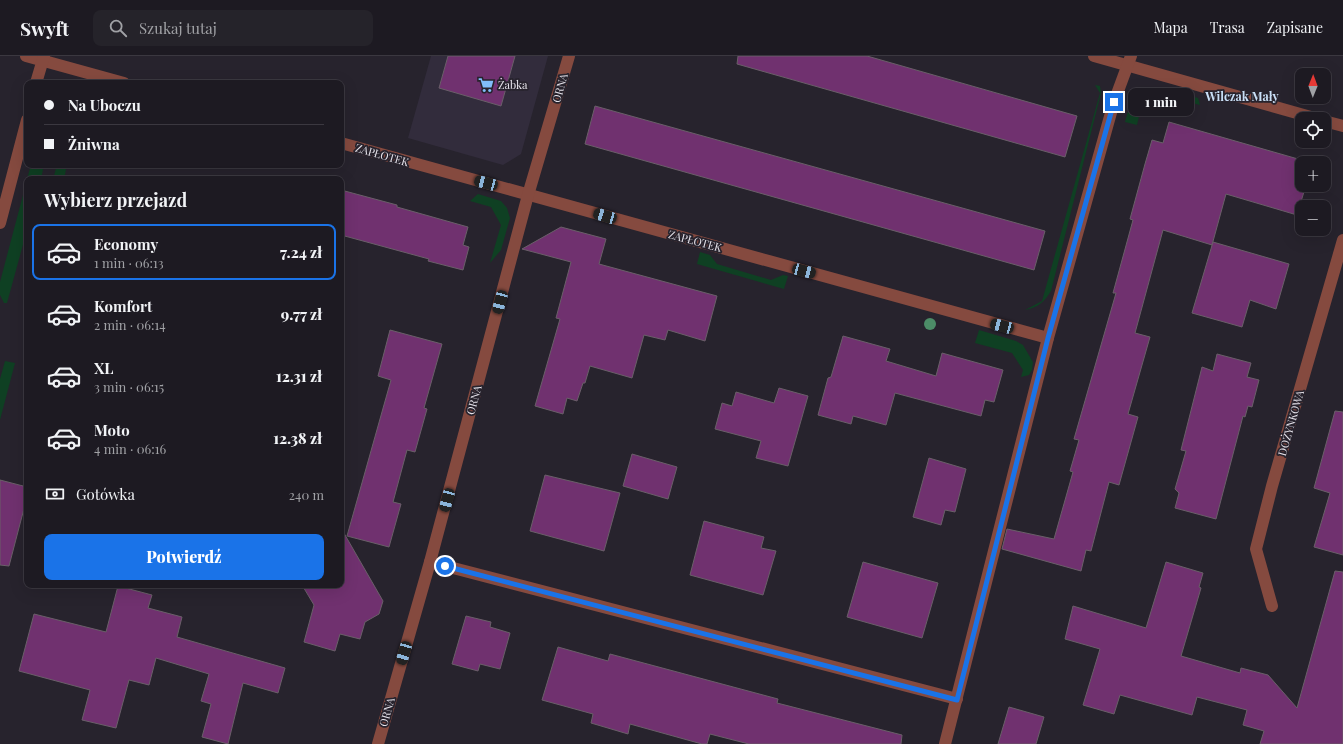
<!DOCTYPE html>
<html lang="pl">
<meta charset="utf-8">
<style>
body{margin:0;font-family:"Playfair Display",serif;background:#25232a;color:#f1f3f6;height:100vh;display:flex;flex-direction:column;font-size:15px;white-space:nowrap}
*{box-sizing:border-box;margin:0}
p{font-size:13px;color:#a0a1a5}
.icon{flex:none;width:22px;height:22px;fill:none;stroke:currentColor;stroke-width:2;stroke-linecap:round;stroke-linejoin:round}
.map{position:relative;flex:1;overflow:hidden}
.panel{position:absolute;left:24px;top:120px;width:320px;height:412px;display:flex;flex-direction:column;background:#1d1a22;border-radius:8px;box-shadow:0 4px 16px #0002,0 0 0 1px #3b3840}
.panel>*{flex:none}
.top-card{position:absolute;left:24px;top:24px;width:320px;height:88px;border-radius:8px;box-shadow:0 4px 16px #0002,0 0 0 1px #3b3840;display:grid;align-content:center;height:88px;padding:0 20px;background:#1d1a22}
.needle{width:26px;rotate:1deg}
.controls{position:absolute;left:1295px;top:12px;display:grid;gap:8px}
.controls a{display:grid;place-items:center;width:36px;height:36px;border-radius:8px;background:#1d1a22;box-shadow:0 4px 16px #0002,0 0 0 1px #3b3840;font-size:20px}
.end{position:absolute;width:18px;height:18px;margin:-9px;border:5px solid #1a73e8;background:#fff;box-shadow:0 0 0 2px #fff}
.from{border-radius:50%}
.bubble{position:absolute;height:28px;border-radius:8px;background:#1d1a22;box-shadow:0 4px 16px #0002,0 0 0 1px #3b3840;font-size:13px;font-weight:800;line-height:28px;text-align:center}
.car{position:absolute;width:12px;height:24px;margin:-12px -6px;border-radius:5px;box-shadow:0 0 3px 1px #0007;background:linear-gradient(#222 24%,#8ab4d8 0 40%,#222 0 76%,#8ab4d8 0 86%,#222 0)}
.top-card b{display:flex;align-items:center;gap:14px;height:38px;font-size:15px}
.top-card b+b{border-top:1px solid #3b3840}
.top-card i{width:10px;height:10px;background:#f1f3f6}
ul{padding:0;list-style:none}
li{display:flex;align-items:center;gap:12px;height:56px;margin:0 8px 6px;padding:0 12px;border:2px solid transparent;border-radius:8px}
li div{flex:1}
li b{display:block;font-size:15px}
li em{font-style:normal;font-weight:800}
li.on{border-color:#1a73e8}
li>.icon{width:36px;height:36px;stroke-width:1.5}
h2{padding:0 20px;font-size:18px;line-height:48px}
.pay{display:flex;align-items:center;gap:10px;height:44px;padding:0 20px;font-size:15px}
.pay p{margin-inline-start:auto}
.button{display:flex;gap:8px;margin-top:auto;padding:8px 20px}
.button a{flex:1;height:46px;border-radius:8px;background:#1a73e8;color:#fff;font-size:16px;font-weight:800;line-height:46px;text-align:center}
header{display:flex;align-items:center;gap:24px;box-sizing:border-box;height:56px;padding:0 20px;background:#1d1a22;border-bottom:1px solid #3b3840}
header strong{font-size:19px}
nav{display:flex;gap:22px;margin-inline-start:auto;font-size:14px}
.search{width:280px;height:36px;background:#25232a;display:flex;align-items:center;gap:10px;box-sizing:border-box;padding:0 14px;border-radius:8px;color:#a0a1a5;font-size:15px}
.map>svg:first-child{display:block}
</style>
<header>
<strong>Swyft</strong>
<div class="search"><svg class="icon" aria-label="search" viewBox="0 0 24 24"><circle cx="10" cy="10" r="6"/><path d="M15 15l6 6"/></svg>Szukaj tutaj</div>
<nav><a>Mapa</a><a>Trasa</a><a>Zapisane</a></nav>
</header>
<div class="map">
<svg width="1343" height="688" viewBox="0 0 1343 688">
<rect width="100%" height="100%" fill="#27232d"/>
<!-- built -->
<polygon fill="#322c3c" points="431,0 548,0 521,98 503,109 408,82"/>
<!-- green -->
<g fill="#0f4023">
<path d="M1095,29L1100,30L1101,37L1051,235C1045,245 1038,252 1025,254L1042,245L1100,37Z"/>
<path d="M1155,32H1163L1198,42L1200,49L1160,38L1142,48L1137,69L1125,66C1131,46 1132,36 1155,32Z"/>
<polygon points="31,109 44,109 41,123 27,123"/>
<polygon points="57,109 67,109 64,123 53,123"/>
<polygon points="27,124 27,174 7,247 4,247 0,239 0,226"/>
<polygon points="478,138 501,145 507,152 510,162 501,194 490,207 501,169 491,151 470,145"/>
<polygon points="700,196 710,199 717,208 771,224 783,219 788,220 784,233 697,208"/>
<polygon points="979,274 1016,285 1023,289 1033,306 1032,314 1029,319 1021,321 1023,314 1012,297 975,287"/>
<polygon points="5,305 15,307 0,364 0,323"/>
</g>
<!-- building -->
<g fill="#70316f" stroke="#6a5f69">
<polygon points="448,0 515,0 501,50 439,32"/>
<polygon points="738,0 867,0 1077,60 1065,101 737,8"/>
<polygon points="595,50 1045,175 1034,214 585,88"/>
<polygon points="1169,66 1312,107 1302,107 1302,129 1306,129 1297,159 1226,138 1212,189 1163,174 1135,277 1150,281 1128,358 1138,361 1119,429 1109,426 1091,495 1086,494 1081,515 1002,493 1007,473 1054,483 1073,416 1070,415 1079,384 1074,383 1116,237 1113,237 1133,164 1130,163 1145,108 1152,84 1163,87"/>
<polygon points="341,134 397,149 397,151 468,171 463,189 469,191 463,214 428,205 429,203 341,179"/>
<polygon points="561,171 606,183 599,208 717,240 705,285 668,274 665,284 644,279 632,322 590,310 585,327 583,327 577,345 567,342 563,358 535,350 560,263 556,262 571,206 522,193"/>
<polygon points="1213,186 1289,208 1276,253 1250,244 1242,271 1192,257"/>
<polygon points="390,274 442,288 424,352 427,353 415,396 407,394 393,446 401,448 389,491 347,480 391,324 378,320"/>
<polygon points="843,280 890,293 886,305 936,320 942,297 1003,314 994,346 985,344 981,360 895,337 886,369 853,360 851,368 818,359 828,322 831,321"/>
<polygon points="1217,298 1251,307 1247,321 1259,324 1252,351 1248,350 1245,361 1243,360 1216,463 1175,452 1179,437 1175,433 1186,395 1181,394 1202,311 1213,315"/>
<polygon points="779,332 808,340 788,410 756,402 761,385 715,373 722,347 732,350 736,336 774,347"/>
<polygon points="1335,355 1343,356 1343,499 1314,491 1330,437 1314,432"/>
<polygon points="632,398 677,411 668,443 623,430"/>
<polygon points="929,402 966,413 955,456 945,454 941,469 913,461"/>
<polygon points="545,419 620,437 604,495 530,475"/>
<polygon points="0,424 27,431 27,441 9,510 0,509"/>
<polygon points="704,465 764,481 761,492 776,495 763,539 690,519"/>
<polygon points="341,472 383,545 379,558 365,566 360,583 340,578 335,595 304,586 314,549 302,529 341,529"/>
<polygon points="863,506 938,527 922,582 847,561"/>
<polygon points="1166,506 1203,517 1199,531 1201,532 1181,600 1240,617 1241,612 1268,619 1297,652 1335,515 1343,516 1343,688 1260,688 1264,675 1243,669 1247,654 1197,641 1192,659 1120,639 1114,658 1083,649 1100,593 1065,583 1073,550 1146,572"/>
<polygon points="118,530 152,539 148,552 182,561 177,581 285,612 278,637 243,627 228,688 202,681 211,648 201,645 209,618 156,602 149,629 129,624 116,672 82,664 90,634 19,615 34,558 106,576"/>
<polygon points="466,560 491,566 490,571 510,577 500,613 480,608 478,615 452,608"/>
<polygon points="558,591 608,605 610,598 778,643 777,647 902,679 901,688 749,688 710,678 707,688 702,688 630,668 628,678 591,667 593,658 542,644"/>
<polygon points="1009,651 1044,661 1036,688 998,688"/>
</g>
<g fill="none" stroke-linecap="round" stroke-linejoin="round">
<!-- minor -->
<g stroke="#854a3f" stroke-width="12">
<polyline points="26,0 124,27"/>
<polyline points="1094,0 1318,63"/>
<polyline points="36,27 44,0"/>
<polyline points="1324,65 1343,70"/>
<polyline points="341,87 1048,282"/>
<polyline points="0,167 27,64"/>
<polyline points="430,506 957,643"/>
<polyline points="1272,550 1256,493 1272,430 1343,184"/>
<polyline points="378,688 430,506 528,139 569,0"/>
<polyline points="945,688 1048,282 1114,46 1131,0"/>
</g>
</g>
<!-- trees -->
<circle fill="#4c8c67" cx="930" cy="268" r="6"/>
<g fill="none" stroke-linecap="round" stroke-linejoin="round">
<!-- route -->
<polyline stroke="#1a73e8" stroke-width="5" points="445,510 957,644 1048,282 1114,46"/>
</g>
<!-- icons -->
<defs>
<symbol id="supermarket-bare" viewBox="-9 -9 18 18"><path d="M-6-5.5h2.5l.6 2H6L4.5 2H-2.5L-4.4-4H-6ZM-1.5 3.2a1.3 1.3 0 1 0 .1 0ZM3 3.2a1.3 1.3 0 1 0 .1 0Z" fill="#81bdfa" stroke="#27232d" stroke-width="2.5" paint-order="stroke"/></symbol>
</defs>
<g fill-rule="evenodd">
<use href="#supermarket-bare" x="475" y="18" width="22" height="22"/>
</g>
<g text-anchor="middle" stroke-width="3.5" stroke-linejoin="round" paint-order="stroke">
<!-- poi labels -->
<g font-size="11" fill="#e6e3eb" stroke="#27232d" text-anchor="start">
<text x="498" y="33">Żabka</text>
</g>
<!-- street labels -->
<g font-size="11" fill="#e6e3eb" stroke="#27232d">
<text transform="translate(560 32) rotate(-74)" y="4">ORNA</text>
<text transform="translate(382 99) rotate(16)" y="4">ZAPŁOTEK</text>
<text transform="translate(695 185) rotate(15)" y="4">ZAPŁOTEK</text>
<text transform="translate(474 344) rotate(-75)" y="4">ORNA</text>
<text transform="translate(1291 367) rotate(-74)" y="4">DOŻYNKOWA</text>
<text transform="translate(387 656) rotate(-74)" y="4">ORNA</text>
</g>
<!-- neighbourhood labels -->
<g font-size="12" font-weight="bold" fill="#c9dff6" stroke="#27232d">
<text x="1242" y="45">Wilczak Mały</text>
</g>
</g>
</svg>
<div class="controls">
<a><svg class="needle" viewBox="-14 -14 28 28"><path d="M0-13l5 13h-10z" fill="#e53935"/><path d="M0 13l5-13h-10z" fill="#a0a1a5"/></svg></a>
<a><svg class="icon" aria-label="locate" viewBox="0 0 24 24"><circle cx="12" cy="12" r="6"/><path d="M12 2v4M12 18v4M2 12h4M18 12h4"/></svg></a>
<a>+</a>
<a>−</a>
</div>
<i class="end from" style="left:445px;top:510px"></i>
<i class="end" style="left:1114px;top:46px"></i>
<div class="bubble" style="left:1128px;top:32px;width:66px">1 min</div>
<i class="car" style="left:486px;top:127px;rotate:285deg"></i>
<i class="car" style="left:605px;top:160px;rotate:286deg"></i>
<i class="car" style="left:804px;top:215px;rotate:105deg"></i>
<i class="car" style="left:500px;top:246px;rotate:195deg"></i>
<i class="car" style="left:1002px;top:270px;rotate:285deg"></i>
<i class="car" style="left:447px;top:444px;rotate:195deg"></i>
<i class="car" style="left:404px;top:597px;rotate:196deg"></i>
<div class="top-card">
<b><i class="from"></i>Na Uboczu</b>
<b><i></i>Żniwna</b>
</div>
<section class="panel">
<h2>Wybierz przejazd</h2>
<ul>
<li class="on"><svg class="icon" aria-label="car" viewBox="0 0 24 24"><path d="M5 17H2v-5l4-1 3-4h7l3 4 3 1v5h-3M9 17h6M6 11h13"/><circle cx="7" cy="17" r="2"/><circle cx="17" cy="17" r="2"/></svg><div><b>Economy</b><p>1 min · 06:13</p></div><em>7.24 zł</em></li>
<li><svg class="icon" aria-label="car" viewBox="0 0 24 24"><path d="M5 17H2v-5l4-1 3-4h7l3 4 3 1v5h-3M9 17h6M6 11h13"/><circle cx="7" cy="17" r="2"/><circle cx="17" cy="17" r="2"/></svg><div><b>Komfort</b><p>2 min · 06:14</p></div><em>9.77 zł</em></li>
<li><svg class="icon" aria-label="car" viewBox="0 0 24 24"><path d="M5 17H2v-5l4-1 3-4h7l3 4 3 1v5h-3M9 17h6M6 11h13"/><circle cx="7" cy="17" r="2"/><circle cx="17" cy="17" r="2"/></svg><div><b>XL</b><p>3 min · 06:15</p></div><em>12.31 zł</em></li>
<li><svg class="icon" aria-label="car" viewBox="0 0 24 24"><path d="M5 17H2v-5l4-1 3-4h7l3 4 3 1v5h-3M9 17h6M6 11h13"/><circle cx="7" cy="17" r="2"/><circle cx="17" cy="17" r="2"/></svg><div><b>Moto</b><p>4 min · 06:16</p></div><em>12.38 zł</em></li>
</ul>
<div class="pay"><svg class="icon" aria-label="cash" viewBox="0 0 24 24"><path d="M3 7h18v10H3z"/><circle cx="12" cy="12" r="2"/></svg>Gotówka<p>240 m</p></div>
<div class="button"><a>Potwierdź</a></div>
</section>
</div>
